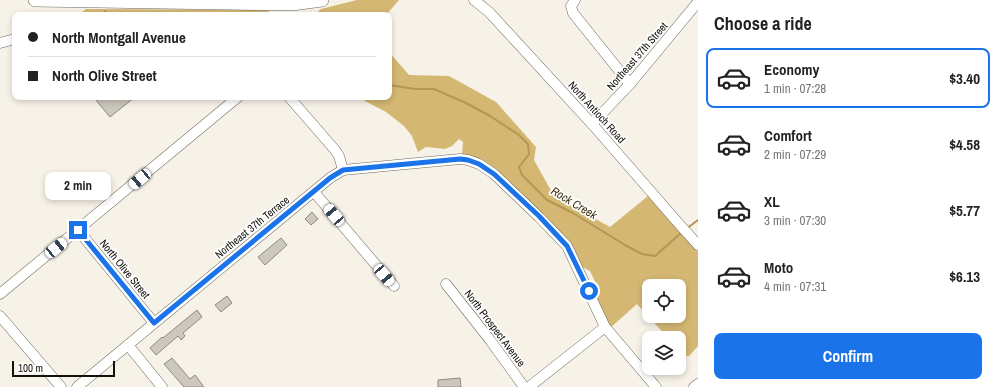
<!DOCTYPE html>
<meta charset="utf-8">
<style>
body{margin:0;font-family:"Archivo Narrow",sans-serif;background:#f6f6f6;color:#222;height:100vh;display:flex;flex-direction:column;font-size:15px;white-space:nowrap}
*{box-sizing:border-box;margin:0}
p{font-size:13px;color:#767676}
.icon{flex:none;width:22px;height:22px;fill:none;stroke:currentColor;stroke-width:2;stroke-linecap:round;stroke-linejoin:round}
.map{position:relative;flex:1;overflow:hidden}
.panel{display:flex;flex-direction:column;background:#fff;width:300px}
.panel>*{flex:none}
.guide{position:absolute;left:12px;top:12px;width:380px;height:88px;border-radius:8px;box-shadow:0 2px 6px #0003;display:grid;align-content:center;height:88px;padding:0 16px;background:#fff}
.fabs{position:absolute;left:642px;top:279px;display:grid;gap:8px}
.fabs a{display:grid;place-items:center;width:44px;height:44px;border-radius:8px;background:#fff;box-shadow:0 2px 6px #0003;font-size:20px}
.scale{position:absolute;left:12px;bottom:10px;width:103px;box-sizing:border-box;padding-left:4px;border:2px solid #12110d;border-top:0;font-size:11px;line-height:14px;white-space:nowrap;color:#12110d;-webkit-text-stroke:3px #fff;paint-order:stroke}
.end{position:absolute;width:18px;height:18px;margin:-9px;border:5px solid #1a73e8;background:#fff;box-shadow:0 0 0 2px #fff}
.from{border-radius:50%}
.bubble{position:absolute;height:28px;border-radius:8px;background:#fff;box-shadow:0 2px 6px #0003;font-size:13px;font-weight:800;line-height:28px;text-align:center}
.car{position:absolute;width:12px;height:24px;margin:-12px -6px;border-radius:5px;box-shadow:0 0 3px 1px #0007;background:linear-gradient(#fff 24%,#345 0 40%,#fff 0 76%,#345 0 86%,#fff 0)}
.guide b{display:flex;align-items:center;gap:14px;height:38px;font-size:15px}
.guide b+b{border-top:1px solid #e0e0e0}
.guide i{width:10px;height:10px;background:#222}
ul{padding:0;list-style:none}
li{display:flex;align-items:center;gap:12px;height:60px;margin:0 8px 6px;padding:0 8px;border:2px solid transparent;border-radius:8px}
li div{flex:1}
li b{display:block;font-size:15px}
li em{font-style:normal;font-weight:800}
li.active{border-color:#1a73e8}
li>.icon{width:36px;height:36px;stroke-width:1.5}
h2{padding:0 16px;font-size:18px;line-height:48px}
.primary-button{display:flex;gap:8px;margin-top:auto;padding:8px 16px}
.primary-button a{flex:1;height:46px;border-radius:8px;background:#1a73e8;color:#fff;font-size:16px;font-weight:800;line-height:46px;text-align:center}
main{display:flex;flex:1;min-height:0}
.map>svg:first-child{display:block}
</style>
<main>
<div class="map">
<svg width="698" height="387" viewBox="0 0 698 387">
<rect width="100%" height="100%" fill="#f7f2e7"/>
<!-- forest -->
<g fill="#d4b772" fill-rule="evenodd">
<polygon points="357,0 399,0 386,15 314,15 321,9"/>
<polygon points="86,9 267,10 274,15 81,15 83,11"/>
<path d="M389,52L409,75L449,76L496,102L536,147L534,160L554,196L610,227L648,196L698,252V346L689,356H681L679,353V338H668L637,304L610,328L596,300L600,292L590,271L582,267L562,235L462,154L463,142L459,139L452,146L445,149L426,147L418,152L412,136L404,126L386,112L365,101L360,97H389ZM649,286H679V316H649Z"/>
</g>
<g fill="none" stroke-linecap="round" stroke-linejoin="round">
<!-- stream -->
<g stroke="#b39752" stroke-width="2">
<polyline points="105,11 108,15"/>
<polyline points="389,85 415,89 434,89 466,103 490,116 519,135 528,144 529,154 519,167 522,175 547,200 573,213 625,245 642,254 655,256 681,233"/>
<polyline points="686,229 698,220"/>
</g>
</g>
<!-- building -->
<g fill="#ccc8bd" stroke="#8e8a80">
<polygon points="98,97 135,97 110,117 95,99"/>
<polygon points="312,212 318,219 311,225 305,219"/>
<polygon points="281,238 287,245 265,265 258,257"/>
<polygon points="227,296 232,303 221,312 215,305"/>
<polygon points="197,310 202,317 183,333 185,336 181,340 178,336 156,355 150,348 162,337 163,338"/>
<polygon points="172,358 190,379 195,375 204,387 184,387 164,364"/>
<polygon points="460,378 461,387 438,387 438,380"/>
</g>
<g fill="none" stroke-linecap="round" stroke-linejoin="round">
<defs>
<g id="minor">
<polyline points="474,0 489,12 592,124 680,225 698,245"/>
<polyline points="575,0 571,6 573,13 630,84"/>
<polyline points="0,43 15,39"/>
<polyline points="289,97 335,150 339,156 343,170"/>
<polyline points="592,124 630,84 698,2"/>
<polyline points="314,192 394,286"/>
<polyline points="78,230 154,323"/>
<polyline points="446,284 490,340 524,387"/>
<polyline points="0,294 238,97"/>
<polyline points="0,316 61,387"/>
<polyline points="128,345 162,387"/>
<polyline points="77,387 330,178 343,170 460,159 468,160 479,164 494,174 539,217 567,246 605,327 656,387"/>
<polyline points="529,387 605,327"/>
<polyline points="694,387 698,384"/>
</g>
<polyline id="major" points="35,0 292,4 322,0"/>
</defs>
<!-- minor casing -->
<use href="#minor" stroke="#6d6960" stroke-width="11"/>
<!-- major casing -->
<use href="#major" stroke="#6d6960" stroke-width="14"/>
<!-- minor -->
<use href="#minor" stroke="#fff" stroke-width="10"/>
<!-- major -->
<use href="#major" stroke="#fff" stroke-width="13"/>
</g>
<g fill="none" stroke-linecap="round" stroke-linejoin="round">
<!-- route -->
<polyline stroke="#1a73e8" stroke-width="5" points="78,230 154,323 330,178 343,170 460,159 468,160 479,164 494,174 539,216 567,246 589,291"/>
</g>
<g text-anchor="middle" stroke-width="3.5" stroke-linejoin="round" paint-order="stroke">
<!-- street labels -->
<g font-size="11" fill="#12110d" stroke="#fff">
<text transform="translate(637 56) rotate(-49)" y="4">Northeast 37th Street</text>
<text transform="translate(597 112) rotate(48)" y="4">North Antioch Road</text>
<text transform="translate(252 227) rotate(-39)" y="4">Northeast 37th Terrace</text>
<text transform="translate(125 269) rotate(51)" y="4">North Olive Street</text>
<text transform="translate(495 328) rotate(53)" y="4">North Prospect Avenue</text>
</g>
<!-- water labels -->
<g font-size="12" font-style="italic" fill="#403415" stroke="#fff">
<text transform="translate(574 203) rotate(31)" y="4">Rock Creek</text>
</g>
</g>
</svg>
<div class="fabs">
<a><svg class="icon" aria-label="locate" viewBox="0 0 24 24"><circle cx="12" cy="12" r="6"/><path d="M12 2v4M12 18v4M2 12h4M18 12h4"/></svg></a>
<a><svg class="icon" aria-label="layers" viewBox="0 0 24 24"><path d="M12 4l9 5-9 5-9-5zM3 14l9 5 9-5"/></svg></a>
</div>
<div class="scale">100 m</div>
<i class="end from" style="left:589px;top:291px"></i>
<i class="end" style="left:78px;top:230px"></i>
<div class="bubble" style="left:45px;top:172px;width:66px">2 min</div>
<i class="car" style="left:140px;top:179px;rotate:230deg"></i>
<i class="car" style="left:334px;top:215px;rotate:320deg"></i>
<i class="car" style="left:56px;top:248px;rotate:51deg"></i>
<i class="car" style="left:384px;top:275px;rotate:140deg"></i>
<div class="guide">
<b><i class="from"></i>North Montgall Avenue</b>
<b><i></i>North Olive Street</b>
</div>
</div>
<section class="panel">
<h2>Choose a ride</h2>
<ul>
<li class="active"><svg class="icon" aria-label="car" viewBox="0 0 24 24"><path d="M5 17H2v-5l4-1 3-4h7l3 4 3 1v5h-3M9 17h6M6 11h13"/><circle cx="7" cy="17" r="2"/><circle cx="17" cy="17" r="2"/></svg><div><b>Economy</b><p>1 min · 07:28</p></div><em>$3.40</em></li>
<li><svg class="icon" aria-label="car" viewBox="0 0 24 24"><path d="M5 17H2v-5l4-1 3-4h7l3 4 3 1v5h-3M9 17h6M6 11h13"/><circle cx="7" cy="17" r="2"/><circle cx="17" cy="17" r="2"/></svg><div><b>Comfort</b><p>2 min · 07:29</p></div><em>$4.58</em></li>
<li><svg class="icon" aria-label="car" viewBox="0 0 24 24"><path d="M5 17H2v-5l4-1 3-4h7l3 4 3 1v5h-3M9 17h6M6 11h13"/><circle cx="7" cy="17" r="2"/><circle cx="17" cy="17" r="2"/></svg><div><b>XL</b><p>3 min · 07:30</p></div><em>$5.77</em></li>
<li><svg class="icon" aria-label="car" viewBox="0 0 24 24"><path d="M5 17H2v-5l4-1 3-4h7l3 4 3 1v5h-3M9 17h6M6 11h13"/><circle cx="7" cy="17" r="2"/><circle cx="17" cy="17" r="2"/></svg><div><b>Moto</b><p>4 min · 07:31</p></div><em>$6.13</em></li>
</ul>
<div class="primary-button"><a>Confirm</a></div>
</section>
</main>
